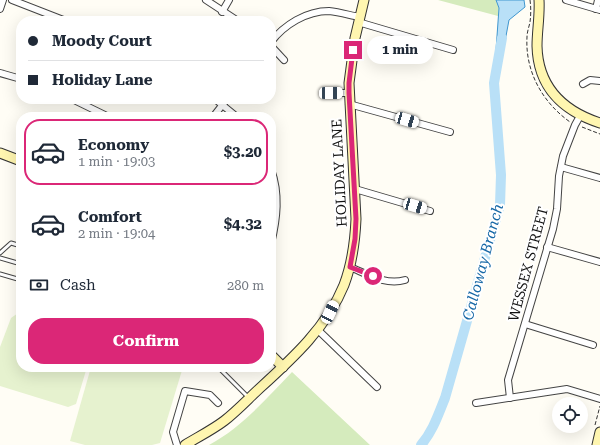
<!DOCTYPE html>
<meta charset="utf-8">
<style>
body{margin:0;font-family:"Roboto Serif",serif;background:#f2f2f3;color:#1f2937;height:100vh;display:flex;flex-direction:column;font-size:15px;white-space:nowrap}
*{box-sizing:border-box;margin:0}
p{font-size:13px;color:#747a83}
.icon{flex:none;width:22px;height:22px;fill:none;stroke:currentColor;stroke-width:2;stroke-linecap:round;stroke-linejoin:round}
.map{position:relative;flex:1;overflow:hidden}
.side{position:absolute;left:16px;top:112px;width:260px;height:260px;display:flex;flex-direction:column;background:#fff;border-radius:16px;box-shadow:0 4px 16px #0002}
.side>*{flex:none}
.banner{position:absolute;left:16px;top:16px;width:260px;height:88px;border-radius:16px;box-shadow:0 4px 16px #0002;display:grid;align-content:center;height:88px;padding:0 12px;background:#fff}
.fabs{position:absolute;left:552px;top:397px;display:grid;gap:8px}
.fabs a{display:grid;place-items:center;width:36px;height:36px;border-radius:50%;background:#fff;box-shadow:0 4px 16px #0002;font-size:20px}
.end{position:absolute;width:18px;height:18px;margin:-9px;border:5px solid #db2777;background:#fff;box-shadow:0 0 0 2px #fff}
.from{border-radius:50%}
.bubble{position:absolute;height:28px;border-radius:14px;background:#fff;box-shadow:0 4px 16px #0002;font-size:13px;font-weight:700;line-height:28px;text-align:center}
.car{position:absolute;width:12px;height:24px;margin:-12px -6px;border-radius:5px;box-shadow:0 0 3px 1px #0007;background:linear-gradient(#fff 24%,#345 0 40%,#fff 0 76%,#345 0 86%,#fff 0)}
.banner b{display:flex;align-items:center;gap:14px;height:38px;font-size:15px}
.banner b+b{border-top:1px solid #e0e1e3}
.banner i{width:10px;height:10px;background:#1f2937}
ul{padding:7px 0 0;list-style:none}
li{display:flex;align-items:center;gap:12px;height:66px;margin:0 8px 6px;padding:0 4px;border:2px solid transparent;border-radius:16px}
li div{flex:1}
li b{display:block;font-size:15px}
li em{font-style:normal;font-weight:700}
li.on{border-color:#db2777}
li>.icon{width:36px;height:36px;stroke-width:1.5}
.pay{display:flex;align-items:center;gap:10px;height:44px;padding:0 12px;font-size:15px}
.pay p{margin-inline-start:auto}
.cta{display:flex;gap:8px;margin-top:auto;padding:8px 12px}
.cta a{flex:1;height:46px;border-radius:16px;background:#db2777;color:#fff;font-size:16px;font-weight:700;line-height:46px;text-align:center}
.map>svg:first-child{display:block}
</style>
<div class="map">
<svg width="600" height="445" viewBox="0 0 600 445">
<rect width="100%" height="100%" fill="#fffdf5"/>
<!-- green -->
<g fill="#d5ebbd">
<polygon points="438,0 496,0 499,8 498,16"/>
<path d="M292,372L370,445H209C242,427 266,399 292,372Z"/>
</g>
<!-- pitch -->
<g fill="#e6f2cf">
<polygon points="21,311 21,367 87,367 76,404 68,407 0,386 0,347 11,318"/>
<polygon points="91,367 183,367 160,443 152,445 85,445 70,441"/>
</g>
<!-- water -->
<polygon fill="#b9e0f7" stroke="#3f96cf" points="496,0 524,0 525,7 509,20 503,52 496,50 499,8"/>
<g fill="none" stroke-linecap="round" stroke-linejoin="round">
<!-- river -->
<path stroke="#b9e0f7" stroke-width="10" d="M421,445C433,431 438,415 445,398L500,205L501,175L494,83L502,38"/>
<defs>
<g id="lane">
<polyline points="0,253 11,243 21,246"/>
<polyline points="0,258 21,264"/>
<polyline points="0,274 21,280"/>
<polyline points="218,367 248,397"/>
</g>
<g id="street">
<polyline points="12,0 66,21"/>
<polyline points="206,0 238,21"/>
<polyline points="566,0 600,10"/>
<polyline points="0,9 3,0"/>
<polyline points="596,9 598,0"/>
<polyline points="222,12 229,0"/>
<polyline points="358,22 453,50"/>
<path d="M271,42C284,25 306,11 329,11C339,12 349,15 359,17"/>
<polyline points="271,46 284,60"/>
<polyline points="0,73 21,79"/>
<polyline points="583,84 590,80 600,81"/>
<polyline points="331,93 349,93"/>
<polyline points="72,99 109,117"/>
<polyline points="215,99 237,117"/>
<polyline points="349,104 450,132"/>
<polyline points="213,117 227,99"/>
<polyline points="561,167 600,178"/>
<path d="M271,169C280,194 277,219 271,244"/>
<polyline points="355,189 430,211"/>
<polyline points="547,247 600,262"/>
<path d="M350,267C367,274 386,286 405,280"/>
<polyline points="525,324 593,345"/>
<polyline points="318,330 377,387"/>
<polyline points="510,398 508,380 553,229 557,209 559,176 563,156 575,125 580,116"/>
<polyline points="476,403 567,389 600,399"/>
<polyline points="177,445 173,432 185,391 210,395 218,403"/>
</g>
<g id="secondary">
<path d="M539,0C540,15 537,31 537,46C538,87 563,111 600,123"/>
<polyline points="0,153 21,161"/>
<polyline points="271,355 283,367"/>
<path d="M185,445C198,437 212,430 224,421C237,411 248,399 260,388C293,358 327,327 344,285C352,264 355,242 356,219L349,83L355,38L364,0"/>
<polyline points="597,445 600,432"/>
</g>
</defs>
<!-- lane casing -->
<use href="#lane" stroke="#444" stroke-width="5"/>
<!-- street casing -->
<use href="#street" stroke="#444" stroke-width="8"/>
<!-- secondary casing -->
<use href="#secondary" stroke="#333" stroke-width="11"/>
<!-- path -->
<g stroke="#333" stroke-width="1" stroke-dasharray="4 2" stroke-linecap="butt">
<path d="M530,0C531,7 531,15 530,22C529,27 527,32 527,37C525,71 542,102 570,122"/>
<polyline points="582,127 600,134"/>
<polyline points="595,425 600,406"/>
</g>
<!-- lane -->
<use href="#lane" stroke="#fff" stroke-width="3"/>
<!-- street -->
<use href="#street" stroke="#fff" stroke-width="6"/>
<!-- secondary -->
<use href="#secondary" stroke="#fff6b0" stroke-width="9"/>
</g>
<g fill="none" stroke-linecap="round" stroke-linejoin="round">
<!-- route -->
<polyline stroke="#db2777" stroke-width="5" points="353,50 349,83 349,93 356,219 355,239 350,267 373,276"/>
</g>
<g text-anchor="middle" stroke-width="4" stroke-linejoin="round" paint-order="stroke">
<!-- street labels -->
<g font-size="14" fill="#111" stroke="#fff">
<text transform="translate(339 173) rotate(-93)" y="5">HOLIDAY LANE</text>
<text transform="translate(528 264) rotate(-75)" y="5">WESSEX STREET</text>
</g>
<!-- water labels -->
<g font-size="15" font-style="italic" fill="#1768a6" stroke="#fff">
<text transform="translate(483 262) rotate(-75)" y="5">Calloway Branch</text>
</g>
</g>
</svg>
<div class="fabs">
<a><svg class="icon" aria-label="locate" viewBox="0 0 24 24"><circle cx="12" cy="12" r="6"/><path d="M12 2v4M12 18v4M2 12h4M18 12h4"/></svg></a>
</div>
<i class="end from" style="left:373px;top:276px"></i>
<i class="end" style="left:353px;top:50px"></i>
<div class="bubble" style="left:367px;top:36px;width:66px">1 min</div>
<i class="car" style="left:331px;top:93px;rotate:89deg"></i>
<i class="car" style="left:407px;top:120px;rotate:106deg"></i>
<i class="car" style="left:415px;top:206px;rotate:106deg"></i>
<i class="car" style="left:330px;top:312px;rotate:26deg"></i>
<div class="banner">
<b><i class="from"></i>Moody Court</b>
<b><i></i>Holiday Lane</b>
</div>
<section class="side">
<ul>
<li class="on"><svg class="icon" aria-label="car" viewBox="0 0 24 24"><path d="M5 17H2v-5l4-1 3-4h7l3 4 3 1v5h-3M9 17h6M6 11h13"/><circle cx="7" cy="17" r="2"/><circle cx="17" cy="17" r="2"/></svg><div><b>Economy</b><p>1 min · 19:03</p></div><em>$3.20</em></li>
<li><svg class="icon" aria-label="car" viewBox="0 0 24 24"><path d="M5 17H2v-5l4-1 3-4h7l3 4 3 1v5h-3M9 17h6M6 11h13"/><circle cx="7" cy="17" r="2"/><circle cx="17" cy="17" r="2"/></svg><div><b>Comfort</b><p>2 min · 19:04</p></div><em>$4.32</em></li>
</ul>
<div class="pay"><svg class="icon" aria-label="cash" viewBox="0 0 24 24"><path d="M3 7h18v10H3z"/><circle cx="12" cy="12" r="2"/></svg>Cash<p>280 m</p></div>
<div class="cta"><a>Confirm</a></div>
</section>
</div>
